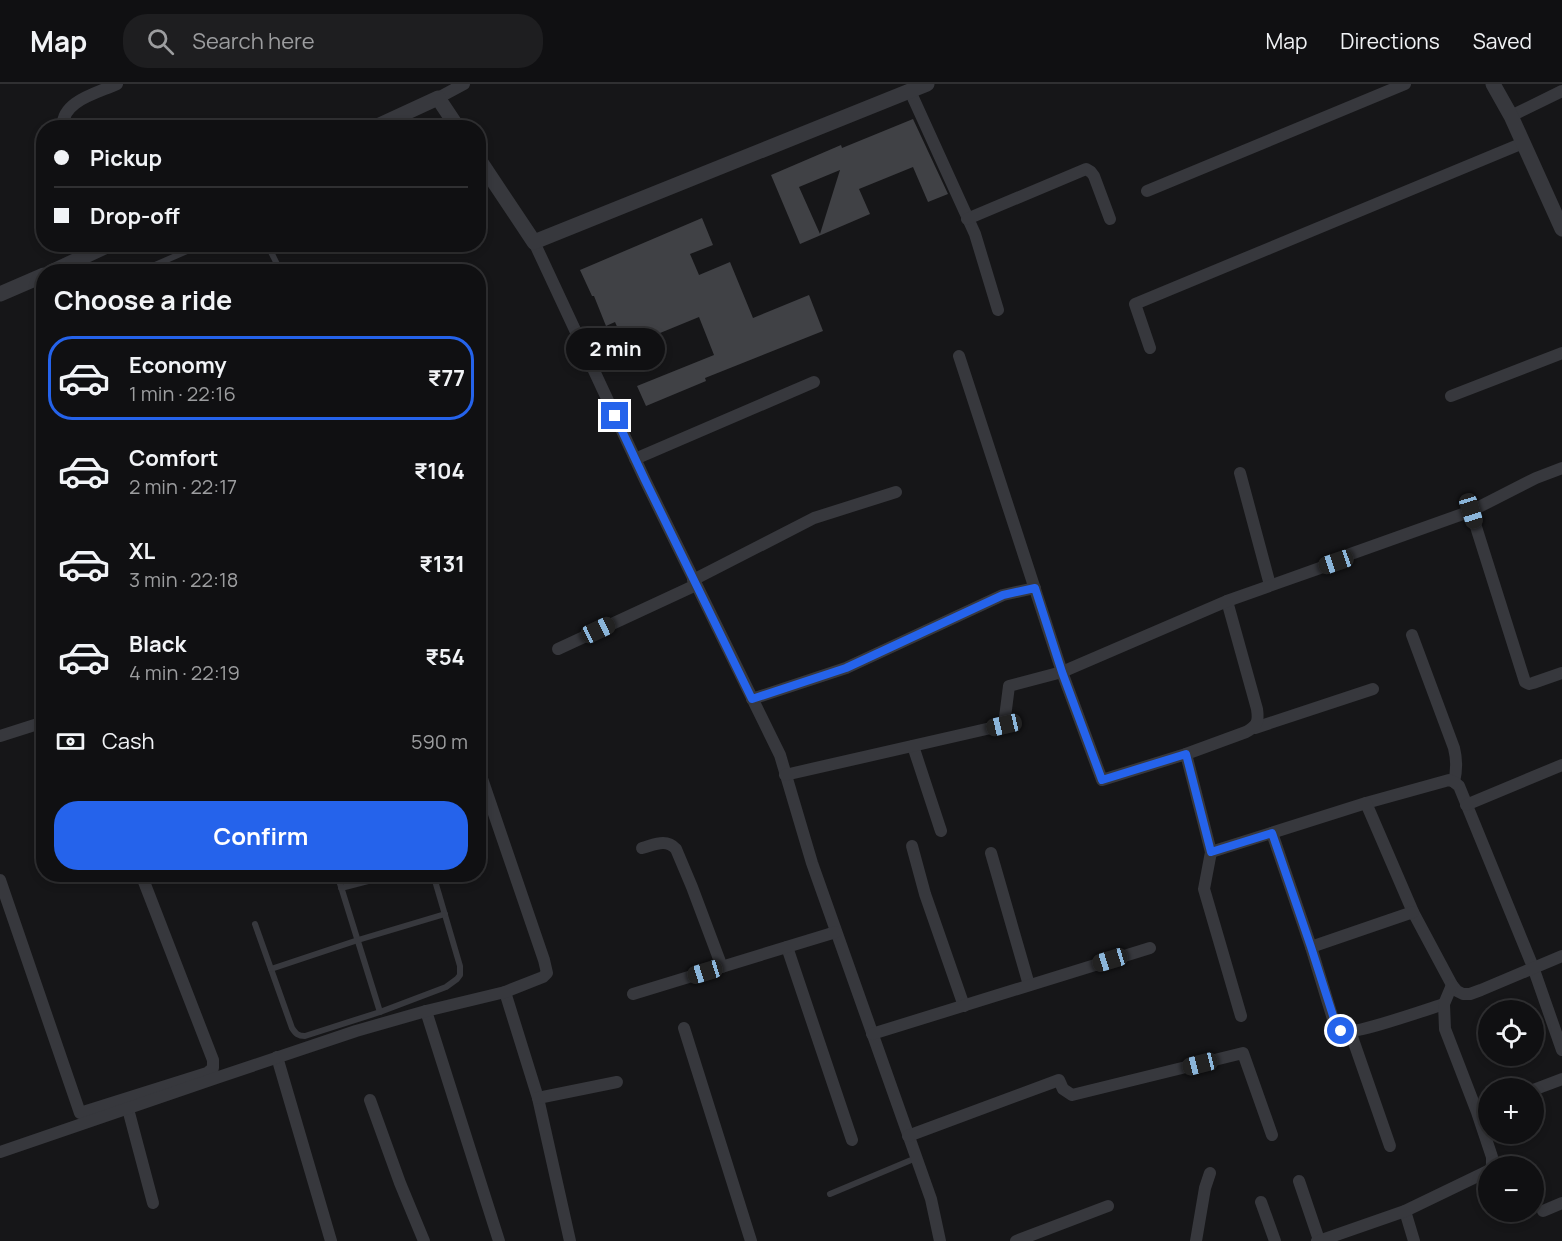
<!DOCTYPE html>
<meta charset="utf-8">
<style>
body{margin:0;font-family:Manrope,sans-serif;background:#1e1e20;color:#f1f3f6;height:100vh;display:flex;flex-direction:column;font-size:22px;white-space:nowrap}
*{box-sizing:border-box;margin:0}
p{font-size:20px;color:#9c9d9f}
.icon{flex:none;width:33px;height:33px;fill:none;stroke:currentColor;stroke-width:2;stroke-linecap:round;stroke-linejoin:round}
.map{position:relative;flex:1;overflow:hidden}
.details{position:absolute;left:36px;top:180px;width:450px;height:618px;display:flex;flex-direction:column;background:#101012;border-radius:24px;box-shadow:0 3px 9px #0003,0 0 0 2px #303032}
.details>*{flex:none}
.banner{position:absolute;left:36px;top:36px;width:450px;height:132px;border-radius:24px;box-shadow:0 3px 9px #0003,0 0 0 2px #303032;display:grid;align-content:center;height:132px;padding:0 18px;background:#101012}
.controls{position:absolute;left:1478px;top:916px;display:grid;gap:12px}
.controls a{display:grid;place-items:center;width:66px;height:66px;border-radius:50%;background:#101012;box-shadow:0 3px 9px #0003,0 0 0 2px #303032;font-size:30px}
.end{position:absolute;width:27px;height:27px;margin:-14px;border:8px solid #2563eb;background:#fff;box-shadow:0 0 0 3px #fff}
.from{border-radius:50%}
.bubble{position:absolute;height:42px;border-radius:21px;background:#101012;box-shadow:0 3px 9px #0003,0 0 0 2px #303032;font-size:20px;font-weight:700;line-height:42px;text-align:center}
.car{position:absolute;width:18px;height:36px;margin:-18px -9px;border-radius:8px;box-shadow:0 0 4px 2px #0007;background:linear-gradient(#222 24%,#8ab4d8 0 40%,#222 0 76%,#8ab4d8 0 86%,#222 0)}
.banner b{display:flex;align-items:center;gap:21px;height:57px;font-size:22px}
.banner b+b{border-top:2px solid #303032}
.banner i{width:15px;height:15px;background:#f1f3f6}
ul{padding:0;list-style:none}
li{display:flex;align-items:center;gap:18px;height:84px;margin:0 12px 9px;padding:0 6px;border:3px solid transparent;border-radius:24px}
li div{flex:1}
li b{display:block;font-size:22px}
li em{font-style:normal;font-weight:700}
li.current{border-color:#2563eb}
li>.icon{width:54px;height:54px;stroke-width:1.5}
h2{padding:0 18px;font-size:27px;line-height:72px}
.pay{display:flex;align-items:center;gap:15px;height:66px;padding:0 18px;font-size:22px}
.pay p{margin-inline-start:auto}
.cta{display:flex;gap:12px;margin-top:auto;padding:12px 18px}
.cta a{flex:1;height:69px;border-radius:24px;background:#2563eb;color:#fff;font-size:24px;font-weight:700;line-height:69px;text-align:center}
header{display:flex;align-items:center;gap:36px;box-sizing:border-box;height:84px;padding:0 30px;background:#101012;border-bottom:2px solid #303032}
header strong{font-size:28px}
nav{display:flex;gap:33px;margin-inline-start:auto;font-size:21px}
.search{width:420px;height:54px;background:#1e1e20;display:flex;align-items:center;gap:15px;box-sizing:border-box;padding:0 21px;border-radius:24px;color:#9c9d9f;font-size:22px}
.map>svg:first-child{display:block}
</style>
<header>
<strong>Map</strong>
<div class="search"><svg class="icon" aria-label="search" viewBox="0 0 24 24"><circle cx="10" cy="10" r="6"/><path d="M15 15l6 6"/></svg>Search here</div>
<nav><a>Map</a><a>Directions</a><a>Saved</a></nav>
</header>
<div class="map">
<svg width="1562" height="1157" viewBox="0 0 1562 1157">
<rect width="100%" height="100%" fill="#161618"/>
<!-- building -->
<g fill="#404145" fill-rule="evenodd">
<path d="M913,35L948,110L928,118L913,83L859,105L870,130L800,160L771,91L841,61L842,64ZM840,86L820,150L799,103Z"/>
<polygon points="702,134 713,161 690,170 699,191 730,178 753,234 809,211 823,247 705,294 706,297 646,322 637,302 714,271 699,233 626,263 615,238 606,242 594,212 592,212 580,186"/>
</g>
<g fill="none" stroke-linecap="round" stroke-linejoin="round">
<!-- service -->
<g stroke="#37383d" stroke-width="6">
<polyline points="267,160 281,188"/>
<polyline points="139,188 203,160"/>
<polyline points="337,790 380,928"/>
<polyline points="341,804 395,790"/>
<path d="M255,840L292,944C296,950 298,952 305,952L380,928L446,903L457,895L460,891V882L433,790"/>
<polyline points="271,885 358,856 445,830"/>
<polyline points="830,1110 916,1074"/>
</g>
<!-- minor -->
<g stroke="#37383d" stroke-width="12">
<polyline points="910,7 975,150 998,226"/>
<polyline points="438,14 464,0"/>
<polyline points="1511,32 1562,7"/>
<path d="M63,44C60,17 98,9 117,0"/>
<polyline points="1147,107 1405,0"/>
<polyline points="967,135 1086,85 1091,88 1094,92 1110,135"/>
<polyline points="534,158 645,396 780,671 812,779 931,1115 940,1157"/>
<polyline points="1150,264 1135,220 1523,59"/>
<polyline points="959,272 1062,588 1102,696 1186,670 1211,768 1204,805 1241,932"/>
<polyline points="1451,312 1562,269"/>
<polyline points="635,375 814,298"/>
<polyline points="1240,389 1270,501"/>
<polyline points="1471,427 1525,598 1529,600 1533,599 1562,589"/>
<polyline points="693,496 814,434 896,408"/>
<path d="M1412,551L1454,664C1457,676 1457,686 1454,698"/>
<polyline points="558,565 696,501"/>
<polyline points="752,615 846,584 1003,511 1035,504"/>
<polyline points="1255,644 1373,605"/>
<polyline points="0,652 44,638"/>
<polyline points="913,662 941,747"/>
<path d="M1186,670L1246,648C1257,642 1259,638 1257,625L1227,517"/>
<polyline points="785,691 1004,641 1009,602 1062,588 1227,517 1337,478 1345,472 1471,427 1536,394 1562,384"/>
<polyline points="1366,719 1449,696 1454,698 1459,702 1533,883 1562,966"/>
<polyline points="1466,721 1562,681"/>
<path d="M1272,749L1311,863L1333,935C1335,939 1336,944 1341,947C1352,952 1428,925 1444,920"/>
<polyline points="912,762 925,810 964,922"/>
<path d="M642,764C654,761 666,754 676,765L692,803L722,883"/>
<polyline points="1211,768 1366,719 1413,828 1452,901 1457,907 1463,910 1470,910 1481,906 1562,872"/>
<polyline points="991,769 1029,901"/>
<polyline points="0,796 80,1029 207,989 213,984 213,976 141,790"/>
<polyline points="787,863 852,1056"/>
<polyline points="1311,863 1413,828"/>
<polyline points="1452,901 1444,920 1445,945 1477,1028 1492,1073 1492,1083"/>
<polyline points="505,908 538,1014 570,1157"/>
<polyline points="633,910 836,848"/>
<polyline points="426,927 499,1157"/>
<polyline points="684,944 751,1157"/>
<polyline points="1350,947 1390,1062"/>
<polyline points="872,950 1150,864"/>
<polyline points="277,973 331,1157"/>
<polyline points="1533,1006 1562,995"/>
<polyline points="538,1014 617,998"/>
<polyline points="370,1016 400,1099 424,1157"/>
<polyline points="128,1025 153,1119"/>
<polyline points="908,1052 1059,996 1063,1005 1072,1011 1243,969 1272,1051"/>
<polyline points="0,1068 219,993 356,947 426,927 505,908 543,893 547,889 544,876 478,683"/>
<polyline points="1299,1097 1319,1156 1317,1157"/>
<polyline points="1261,1118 1275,1157"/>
<polyline points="1405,1127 1414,1157"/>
<polyline points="1543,1127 1562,1119"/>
<polyline points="1016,1157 1108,1122"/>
<polyline points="1196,1157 1205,1104 1210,1089"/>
<polyline points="1319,1157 1405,1127 1488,1087"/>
</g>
<!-- tertiary -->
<g stroke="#37383d" stroke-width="15">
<polyline points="1493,0 1511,32 1562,145"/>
<polyline points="373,44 438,14 458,44"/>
<polyline points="478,74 534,158 927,0"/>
<polyline points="51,188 111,160"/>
<polyline points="0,210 44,191"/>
</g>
</g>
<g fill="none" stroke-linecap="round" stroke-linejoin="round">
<!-- route -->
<polyline stroke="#2563eb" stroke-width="8" points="615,332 645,396 752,615 846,584 1003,511 1035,504 1062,588 1102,696 1186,670 1211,768 1272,749 1311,863 1336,941 1341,947"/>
</g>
</svg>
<div class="controls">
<a><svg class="icon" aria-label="locate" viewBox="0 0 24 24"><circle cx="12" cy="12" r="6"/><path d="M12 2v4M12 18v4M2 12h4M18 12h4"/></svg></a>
<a>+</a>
<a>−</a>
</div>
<i class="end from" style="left:1341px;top:947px"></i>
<i class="end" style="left:615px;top:332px"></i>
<div class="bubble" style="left:566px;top:244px;width:99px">2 min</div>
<i class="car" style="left:1471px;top:427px;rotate:163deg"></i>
<i class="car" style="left:1336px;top:478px;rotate:251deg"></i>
<i class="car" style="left:598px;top:546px;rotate:65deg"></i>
<i class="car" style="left:1004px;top:641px;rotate:257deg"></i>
<i class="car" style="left:1110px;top:876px;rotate:253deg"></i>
<i class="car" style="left:705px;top:888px;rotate:253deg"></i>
<i class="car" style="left:1200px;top:980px;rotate:256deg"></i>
<div class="banner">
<b><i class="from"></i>Pickup</b>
<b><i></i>Drop-off</b>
</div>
<section class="details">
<h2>Choose a ride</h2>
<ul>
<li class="current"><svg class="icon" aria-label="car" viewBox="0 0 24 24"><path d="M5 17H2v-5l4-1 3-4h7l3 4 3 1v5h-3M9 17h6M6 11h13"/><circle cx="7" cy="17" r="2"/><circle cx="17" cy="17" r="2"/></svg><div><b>Economy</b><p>1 min · 22:16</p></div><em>₹77</em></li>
<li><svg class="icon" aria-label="car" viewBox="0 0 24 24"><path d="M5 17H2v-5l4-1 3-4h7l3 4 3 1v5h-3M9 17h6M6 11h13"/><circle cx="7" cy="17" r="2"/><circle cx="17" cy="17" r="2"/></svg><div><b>Comfort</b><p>2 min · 22:17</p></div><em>₹104</em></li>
<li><svg class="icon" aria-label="car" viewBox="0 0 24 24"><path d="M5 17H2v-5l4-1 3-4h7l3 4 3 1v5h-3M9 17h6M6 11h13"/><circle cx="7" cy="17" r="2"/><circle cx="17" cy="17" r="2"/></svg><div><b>XL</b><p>3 min · 22:18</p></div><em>₹131</em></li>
<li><svg class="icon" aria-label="car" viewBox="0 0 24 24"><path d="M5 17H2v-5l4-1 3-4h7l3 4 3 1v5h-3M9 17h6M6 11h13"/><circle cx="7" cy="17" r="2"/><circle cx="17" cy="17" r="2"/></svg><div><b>Black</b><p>4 min · 22:19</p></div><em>₹54</em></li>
</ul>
<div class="pay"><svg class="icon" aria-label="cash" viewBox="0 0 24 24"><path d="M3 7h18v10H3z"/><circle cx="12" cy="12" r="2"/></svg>Cash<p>590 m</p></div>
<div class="cta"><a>Confirm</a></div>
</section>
</div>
